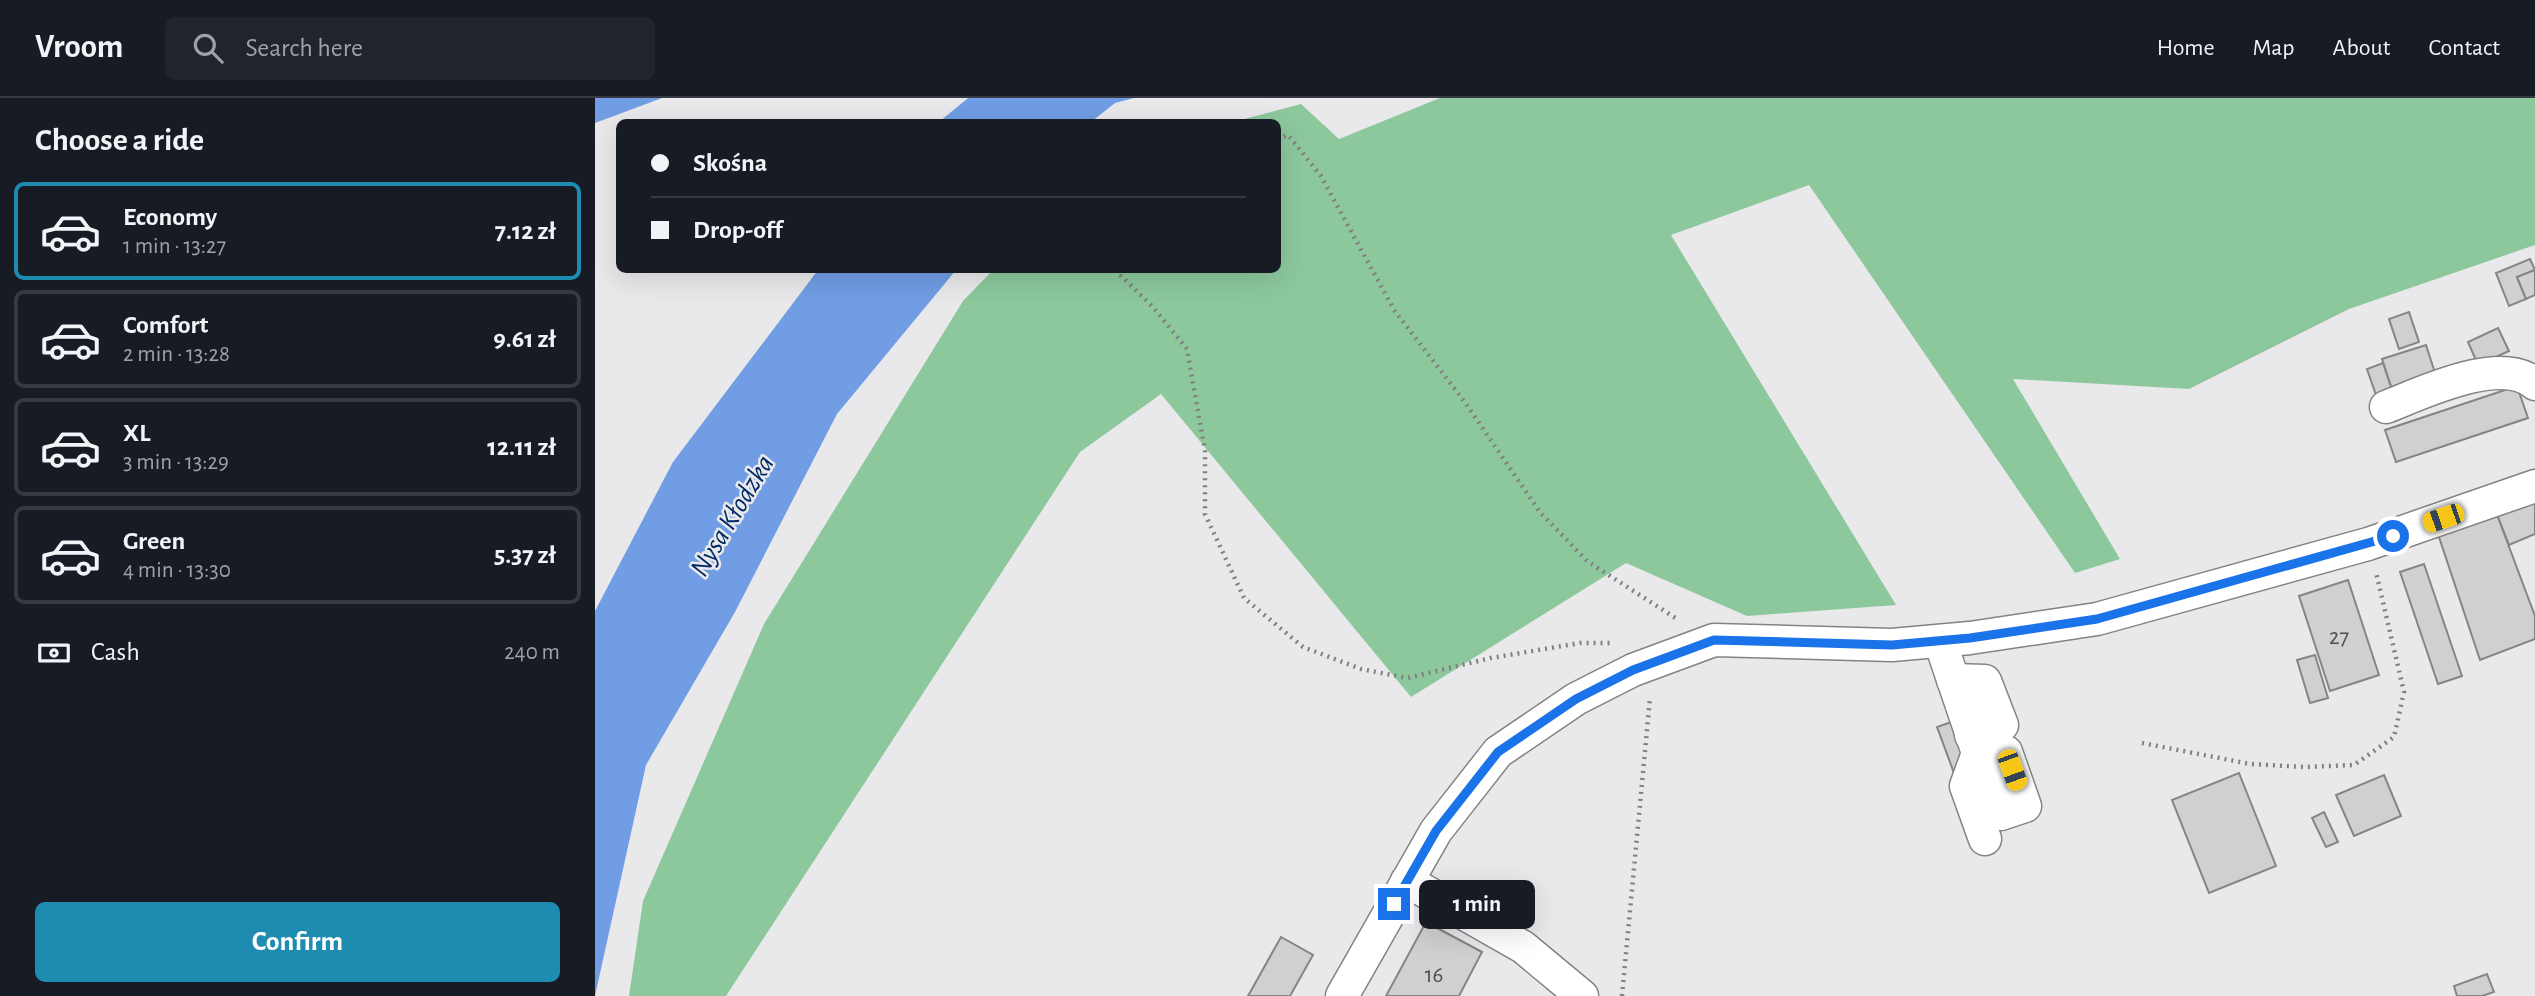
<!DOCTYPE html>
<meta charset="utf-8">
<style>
body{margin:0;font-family:"Alegreya Sans",sans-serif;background:#20242c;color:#f1f3f6;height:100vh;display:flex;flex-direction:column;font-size:26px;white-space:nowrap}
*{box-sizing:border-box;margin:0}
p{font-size:23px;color:#9ea1a6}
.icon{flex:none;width:38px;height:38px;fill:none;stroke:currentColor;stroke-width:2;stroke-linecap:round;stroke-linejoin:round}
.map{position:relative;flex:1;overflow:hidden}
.details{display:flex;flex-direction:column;background:#171b24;width:595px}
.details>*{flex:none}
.top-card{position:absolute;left:21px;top:21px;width:665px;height:154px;border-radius:10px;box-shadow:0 7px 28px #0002;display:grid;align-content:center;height:154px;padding:0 35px;background:#171b24}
.end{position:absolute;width:32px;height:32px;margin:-16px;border:9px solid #1a73e8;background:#fff;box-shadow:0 0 0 4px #fff}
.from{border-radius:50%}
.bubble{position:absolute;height:49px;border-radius:10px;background:#171b24;box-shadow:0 7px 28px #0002;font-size:23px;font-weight:700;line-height:49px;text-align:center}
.car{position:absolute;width:21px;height:42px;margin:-21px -10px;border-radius:9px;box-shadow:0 0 5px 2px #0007;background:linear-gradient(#f5c518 24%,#345 0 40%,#f5c518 0 76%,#345 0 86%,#f5c518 0)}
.top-card b{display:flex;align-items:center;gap:24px;height:66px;font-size:26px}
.top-card b+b{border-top:2px solid #363941}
.top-card i{width:18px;height:18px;background:#f1f3f6}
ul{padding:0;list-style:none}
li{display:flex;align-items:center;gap:21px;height:98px;margin:0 14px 10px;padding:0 21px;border:4px solid #363941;border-radius:10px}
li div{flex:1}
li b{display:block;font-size:26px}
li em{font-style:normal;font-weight:700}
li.active{border-color:#1e8bb1}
li>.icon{width:63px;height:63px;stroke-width:1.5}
h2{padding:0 35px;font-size:32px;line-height:84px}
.pay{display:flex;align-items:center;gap:18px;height:77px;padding:0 35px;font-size:26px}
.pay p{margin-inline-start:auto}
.cta{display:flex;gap:14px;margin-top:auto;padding:14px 35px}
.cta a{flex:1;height:80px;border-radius:10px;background:#1e8bb1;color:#fff;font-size:28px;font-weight:700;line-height:80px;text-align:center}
header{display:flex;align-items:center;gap:42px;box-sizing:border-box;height:98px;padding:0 35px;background:#171b24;border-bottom:2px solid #363941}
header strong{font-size:33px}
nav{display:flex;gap:38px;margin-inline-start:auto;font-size:24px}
.search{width:490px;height:63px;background:#20242c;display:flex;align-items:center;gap:18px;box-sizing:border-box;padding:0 24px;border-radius:10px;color:#9ea1a6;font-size:26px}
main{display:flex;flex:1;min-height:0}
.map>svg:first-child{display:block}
</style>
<header>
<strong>Vroom</strong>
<div class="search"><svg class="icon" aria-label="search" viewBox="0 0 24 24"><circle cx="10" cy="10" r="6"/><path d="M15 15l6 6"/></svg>Search here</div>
<nav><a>Home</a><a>Map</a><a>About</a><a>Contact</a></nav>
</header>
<main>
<section class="details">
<h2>Choose a ride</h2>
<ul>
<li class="active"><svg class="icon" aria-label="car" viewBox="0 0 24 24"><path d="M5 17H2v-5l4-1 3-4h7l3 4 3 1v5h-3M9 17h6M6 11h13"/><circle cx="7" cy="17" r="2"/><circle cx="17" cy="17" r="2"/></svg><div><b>Economy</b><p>1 min · 13:27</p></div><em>7.12 zł</em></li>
<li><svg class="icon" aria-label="car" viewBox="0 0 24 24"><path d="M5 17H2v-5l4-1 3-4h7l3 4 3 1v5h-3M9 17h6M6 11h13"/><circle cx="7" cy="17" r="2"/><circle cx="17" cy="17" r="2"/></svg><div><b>Comfort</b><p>2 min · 13:28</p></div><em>9.61 zł</em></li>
<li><svg class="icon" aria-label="car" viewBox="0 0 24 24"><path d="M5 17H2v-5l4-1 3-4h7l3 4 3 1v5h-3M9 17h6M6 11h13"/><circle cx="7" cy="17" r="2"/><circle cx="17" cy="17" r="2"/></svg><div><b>XL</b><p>3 min · 13:29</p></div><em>12.11 zł</em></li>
<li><svg class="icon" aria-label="car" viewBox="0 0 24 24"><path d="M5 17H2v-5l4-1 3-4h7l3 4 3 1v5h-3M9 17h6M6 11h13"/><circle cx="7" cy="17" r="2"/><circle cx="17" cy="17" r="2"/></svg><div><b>Green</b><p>4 min · 13:30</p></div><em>5.37 zł</em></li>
</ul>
<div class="pay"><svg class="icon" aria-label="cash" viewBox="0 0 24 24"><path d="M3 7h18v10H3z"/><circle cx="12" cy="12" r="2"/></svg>Cash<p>240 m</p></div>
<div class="cta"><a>Confirm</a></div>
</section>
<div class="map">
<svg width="1940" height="898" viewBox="0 0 1940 898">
<rect width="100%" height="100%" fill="#e9e9ec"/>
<!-- green -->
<polygon fill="#8cc89c" points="845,0 1940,0 1940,147 1754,211 1594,291 1418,281 1525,461 1480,475 1214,87 1076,137 1301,507 1152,518 1031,465 816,599 566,296 485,354 131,898 34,898 48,803 169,526 368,203 398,172 682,172 682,24 638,24 706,6 744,41"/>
<!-- water -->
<g fill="#709de4">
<polygon points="0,0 67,0 0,25"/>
<polygon points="373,0 539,0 520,5 496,24 344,24"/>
<polygon points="223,172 361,172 242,316 140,514 51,667 0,898 0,513 78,364"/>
</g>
<!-- building -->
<g fill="#d1cfd0" stroke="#868484" stroke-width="2">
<polygon points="1935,161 1940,172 1922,179 1931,201 1914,208 1901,175"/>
<polygon points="1940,172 1940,197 1931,201 1922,179"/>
<polygon points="1814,214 1824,244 1804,251 1794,221"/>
<polygon points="1903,230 1914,253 1883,267 1873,244"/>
<polygon points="1831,247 1841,278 1797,292 1787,261"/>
<polygon points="1788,265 1797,292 1781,297 1772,271"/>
<polygon points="1922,288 1933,320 1801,364 1790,332"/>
<polygon points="1940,398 1940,436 1914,447 1901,414"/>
<polygon points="1901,414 1940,518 1940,541 1885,562 1843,436"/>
<polygon points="1829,466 1867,578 1843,586 1805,474"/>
<polygon points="1753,482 1784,577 1735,593 1704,498"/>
<polygon points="1720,557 1733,600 1715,605 1702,562"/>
<polygon points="1356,624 1372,670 1359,675 1342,629"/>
<polygon points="1644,675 1681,768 1614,795 1577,702"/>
<polygon points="1789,677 1806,718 1759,738 1741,697"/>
<polygon points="1729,714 1743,744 1731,749 1717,720"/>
<polygon points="831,824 887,854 864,898 791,898"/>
<polygon points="686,839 718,857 695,898 653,898"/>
<polygon points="1892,876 1899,894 1887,898 1862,898 1859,888"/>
</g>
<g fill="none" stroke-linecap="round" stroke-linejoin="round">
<defs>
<g id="minor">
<path d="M1791,309C1827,295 1907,256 1940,286"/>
<polyline points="1345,543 1383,655 1371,688 1390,741"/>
<polyline points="1358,582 1390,583 1407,627 1376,637"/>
<polyline points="1383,655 1406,716 1430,708 1411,654"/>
<polyline points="812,783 928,849 987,898"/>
<polyline points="747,898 841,733 903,654 981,601 1038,572 1119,542 1297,547 1375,540 1502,521 1773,446 1940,388"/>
</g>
</defs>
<!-- minor casing -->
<use href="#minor" stroke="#838385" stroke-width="35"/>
<!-- path -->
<g stroke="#808082" stroke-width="4.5" stroke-dasharray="2 5" stroke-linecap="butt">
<polyline points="682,41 693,37 726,78 799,212 869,303 945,414 992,463 1082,521"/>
<polyline points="520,172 558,209 592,251 610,353 610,416 649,500 708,549 766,571 812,580 896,560 985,545 1017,545"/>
<polyline points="1547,645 1655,666 1710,669 1759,667 1799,639 1809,594 1781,474"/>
<polyline points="1027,898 1055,600"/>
</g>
<!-- minor -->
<use href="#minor" stroke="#fff" stroke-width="32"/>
</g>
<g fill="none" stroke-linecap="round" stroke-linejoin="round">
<!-- route -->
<polyline stroke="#1a73e8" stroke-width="9" points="799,806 841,733 903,654 981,601 1038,572 1119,542 1297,547 1375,540 1502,521 1798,438"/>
</g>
<g text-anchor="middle" stroke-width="5" stroke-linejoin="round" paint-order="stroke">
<!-- number labels -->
<g font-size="23" fill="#4f4f50">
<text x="1744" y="546">27</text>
<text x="839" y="884">16</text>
</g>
<!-- water labels -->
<g font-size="28" font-style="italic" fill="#012967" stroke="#e9e9ec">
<text transform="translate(136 417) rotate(-59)" y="10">Nysa Kłodzka</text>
</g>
</g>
</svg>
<i class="end from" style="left:1798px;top:438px"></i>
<i class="end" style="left:799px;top:806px"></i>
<div class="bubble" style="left:824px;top:782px;width:116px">1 min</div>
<i class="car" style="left:1848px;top:420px;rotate:251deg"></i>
<i class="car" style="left:1417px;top:672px;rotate:160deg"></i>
<div class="top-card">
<b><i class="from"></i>Skośna</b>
<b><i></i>Drop-off</b>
</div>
</div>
</main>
